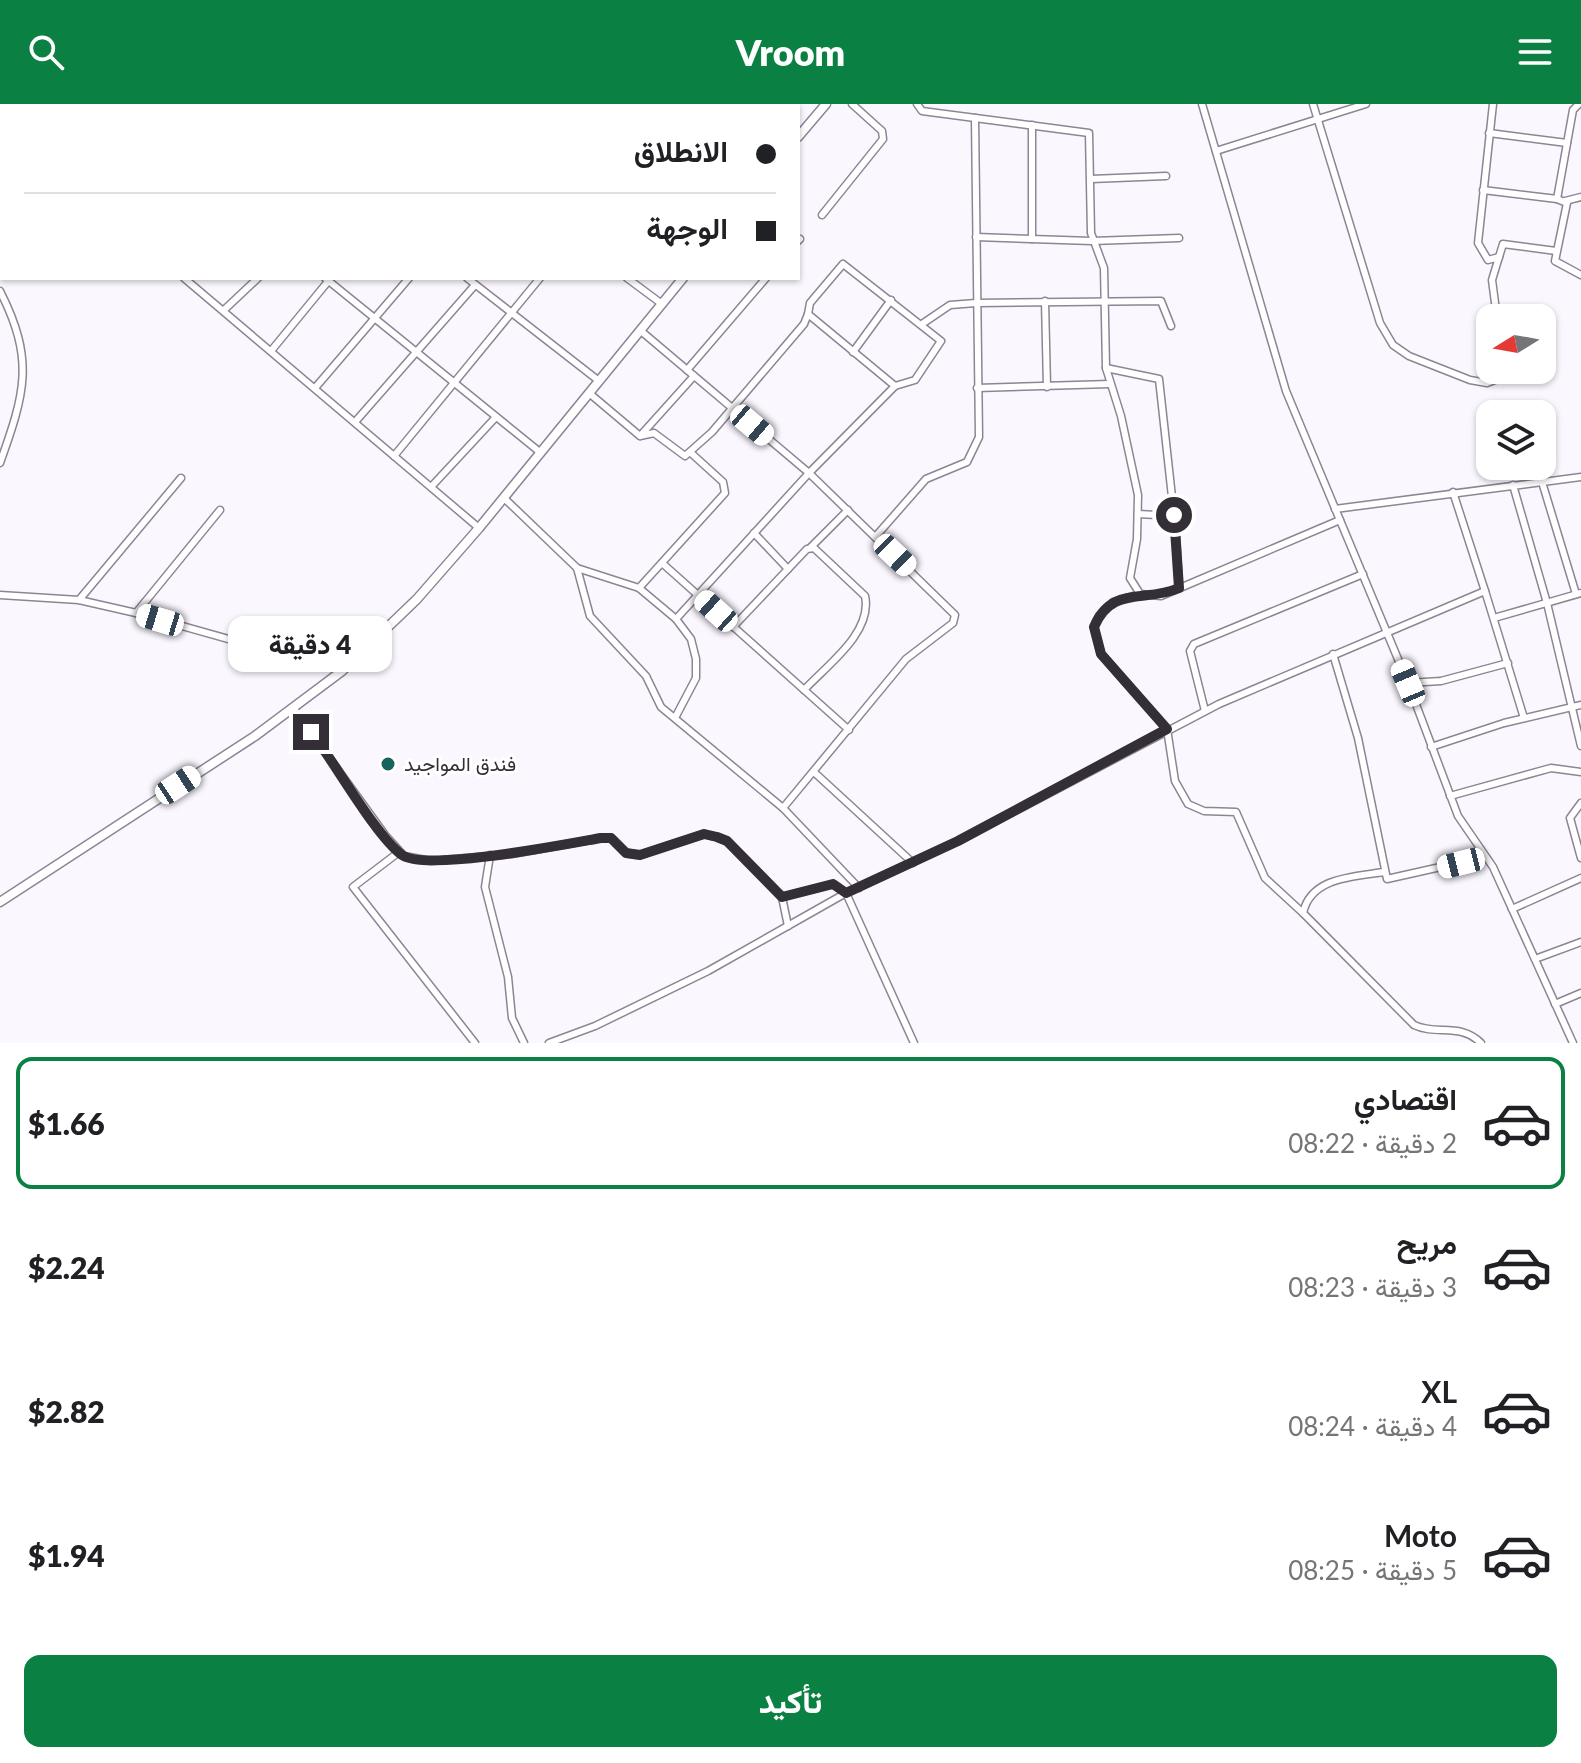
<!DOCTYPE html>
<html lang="ar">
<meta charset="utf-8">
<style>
body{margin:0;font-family:Lato,Vazirmatn,sans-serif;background:#f6f6f6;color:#202124;direction:rtl;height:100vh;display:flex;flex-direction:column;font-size:30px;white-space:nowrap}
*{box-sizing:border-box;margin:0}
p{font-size:26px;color:#757577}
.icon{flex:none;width:44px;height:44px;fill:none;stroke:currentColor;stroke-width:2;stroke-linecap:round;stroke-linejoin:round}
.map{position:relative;height:939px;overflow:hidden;direction:ltr}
.side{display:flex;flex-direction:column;background:#fff;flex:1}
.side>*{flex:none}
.top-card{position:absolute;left:0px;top:0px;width:800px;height:176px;box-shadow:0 2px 6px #0004;direction:rtl;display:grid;align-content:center;height:176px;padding:0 24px;background:#fff}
.needle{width:52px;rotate:259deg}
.buttons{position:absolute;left:1476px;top:200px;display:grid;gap:16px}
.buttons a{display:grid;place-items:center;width:80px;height:80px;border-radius:16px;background:#fff;box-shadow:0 2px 6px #0004;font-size:40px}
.end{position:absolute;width:36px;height:36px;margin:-18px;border:10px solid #342f36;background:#fff;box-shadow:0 0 0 4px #fff}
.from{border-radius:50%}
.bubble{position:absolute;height:56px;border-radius:16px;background:#fff;box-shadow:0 2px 6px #0004;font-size:26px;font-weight:800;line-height:56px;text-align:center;direction:rtl}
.car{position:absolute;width:24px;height:48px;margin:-24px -12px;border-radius:10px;box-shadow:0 0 6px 2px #0007;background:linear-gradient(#fff 24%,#345 0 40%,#fff 0 76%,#345 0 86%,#fff 0)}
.top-card b{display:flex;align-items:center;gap:28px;height:76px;font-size:30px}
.top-card b+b{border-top:2px solid #e0e0e0}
.top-card i{width:20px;height:20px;background:#202124}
ul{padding:14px 0 0;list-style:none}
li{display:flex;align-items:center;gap:24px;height:132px;margin:0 16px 12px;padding:0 8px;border:4px solid transparent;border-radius:16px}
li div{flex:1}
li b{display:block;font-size:30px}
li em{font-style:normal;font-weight:800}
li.current{border-color:#0b8043}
li>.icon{width:72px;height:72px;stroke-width:1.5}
.action{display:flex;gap:16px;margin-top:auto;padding:16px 24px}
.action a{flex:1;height:92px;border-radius:16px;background:#0b8043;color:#fff;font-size:32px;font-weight:800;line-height:92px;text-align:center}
header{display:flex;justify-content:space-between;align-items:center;height:104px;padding:0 24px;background:#0b8043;color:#fff;font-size:36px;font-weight:800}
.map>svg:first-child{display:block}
</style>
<header><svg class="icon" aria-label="menu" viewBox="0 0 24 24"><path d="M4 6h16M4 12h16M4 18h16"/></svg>Vroom<svg class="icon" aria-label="search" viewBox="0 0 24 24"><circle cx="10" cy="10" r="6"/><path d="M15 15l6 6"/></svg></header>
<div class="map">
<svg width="1581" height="939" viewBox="0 0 1581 939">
<rect width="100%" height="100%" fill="#fbf7ff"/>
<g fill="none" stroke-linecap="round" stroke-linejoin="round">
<defs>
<g id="street">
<polyline points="260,0 263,2"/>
<polyline points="403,0 404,2"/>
<polyline points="637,0 640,2"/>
<polyline points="917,0 922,7 1089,29 1091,129 1104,164 1106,264 1121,312 1138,391 1137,435 1130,474 1140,490 1161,492 1340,416"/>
<polyline points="1202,0 1286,287 1408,579 1458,712 1493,763 1573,939"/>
<polyline points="1313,0 1380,219 1393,241 1409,252 1470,276 1487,279 1505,272 1502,266"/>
<polyline points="1493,0 1478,139 1488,156 1499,153 1492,176 1497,214"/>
<polyline points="35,2 37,0"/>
<polyline points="113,2 113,0"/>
<polyline points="190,2 191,0"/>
<polyline points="276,2 277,0"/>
<polyline points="464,2 467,0"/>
<polyline points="606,2 608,0"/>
<polyline points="0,24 2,25"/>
<polyline points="1489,29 1567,39"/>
<polyline points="0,42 2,39"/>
<polyline points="1216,47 1366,0"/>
<polyline points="1091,75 1166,72"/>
<polyline points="1483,86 1557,95 1573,6 1579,0"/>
<polyline points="1557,95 1567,99 1555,157 1581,171"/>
<polyline points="1565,97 1581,93"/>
<polyline points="822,111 883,35 882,27 852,0"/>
<polyline points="976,133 1092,137 1179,134"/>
<polyline points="1032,135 1032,21"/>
<polyline points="798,137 800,135"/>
<polyline points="1499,153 1503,140 1556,147"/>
<polyline points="184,174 479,424"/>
<polyline points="325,174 541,349"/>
<polyline points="467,174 599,277"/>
<polyline points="627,174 662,200"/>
<path d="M0,187C35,256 25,289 0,359"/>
<polyline points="1045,197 1047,283"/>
<polyline points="224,206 258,174"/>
<polyline points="922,220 950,201 976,199 1161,197 1171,222"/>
<polyline points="641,227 809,369 955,511 953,519 906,555 783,704"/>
<polyline points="271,247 330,175"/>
<polyline points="853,248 891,196"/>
<polyline points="1106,264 1159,275 1174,411"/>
<polyline points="687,266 766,174"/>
<polyline points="315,284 409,174"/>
<polyline points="977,284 1110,280"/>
<polyline points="589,289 640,332 654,329 685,352 712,328 804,220 808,210 895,282"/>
<polyline points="355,318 475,181"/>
<polyline points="640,332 694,272"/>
<polyline points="394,352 540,174"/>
<polyline points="1542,378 1576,490"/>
<polyline points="1513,381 1547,499 1581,642"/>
<polyline points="431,383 496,313"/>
<polyline points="504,394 577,464 639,484 676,515 691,535 696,555 696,574 676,612"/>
<polyline points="1335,405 1581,373"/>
<polyline points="1138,410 1175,412 1179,484"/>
<polyline points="754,429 788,465"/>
<polyline points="876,432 926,375 967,358 979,333 975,14"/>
<polyline points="811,443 848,406"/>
<polyline points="662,459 849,626"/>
<polyline points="577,464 590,512 646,572 661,603 783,704 859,784"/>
<polyline points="639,484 725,389 723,378 691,349"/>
<polyline points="1485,487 1524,614"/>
<polyline points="1140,490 1113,498 1099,512 1094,523 1101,550 1167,625 1175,677 1188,700 1204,707 1236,708 1265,774 1303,809"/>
<polyline points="0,491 79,496 136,509 342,567"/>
<polyline points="79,496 181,374"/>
<polyline points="136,509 220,406"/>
<polyline points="1494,514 1581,489"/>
<polyline points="676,515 809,369 895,282 915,276 941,237 843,160 810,199 808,210"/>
<path d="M733,523L807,445L814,444L865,492C873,529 826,562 804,586"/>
<polyline points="1333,550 1358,634 1387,775 1485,753"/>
<polyline points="1408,579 1441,577 1508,559"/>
<polyline points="294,605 385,731 404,752 431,757 512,750 601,734 611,734 626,749 640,751 704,730 717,733 727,737 782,793 833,780 846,789 958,737 1219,600 1485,487 1453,388"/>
<polyline points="1205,607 1190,547 1194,540 1363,470"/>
<polyline points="1431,643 1504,619 1581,601"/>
<polyline points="815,669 913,759"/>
<polyline points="1450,692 1551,664 1581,668"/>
<polyline points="1581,699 1570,714 1581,754"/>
<polyline points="399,748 353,783 475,939"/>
<polyline points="490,751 485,783 508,873 512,914 524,939"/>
<path d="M1384,768C1353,773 1311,773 1303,809L1414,921C1437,932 1460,918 1481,939"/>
<polyline points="782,793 788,822"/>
<polyline points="1512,805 1581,774"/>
<polyline points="1535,855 1581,838"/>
<polyline points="1555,900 1581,889"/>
<polyline points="549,939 595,922 708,867 846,789 914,939"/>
</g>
<g id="secondary">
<polyline points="798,33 826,0"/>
<polyline points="0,798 255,632 342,567 417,495 479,424 683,174"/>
</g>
</defs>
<!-- street casing -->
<use href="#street" stroke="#8e8495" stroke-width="9"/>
<!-- secondary casing -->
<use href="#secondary" stroke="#8e8495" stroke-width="11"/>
<!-- street -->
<use href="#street" stroke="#fff" stroke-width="6"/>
<!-- secondary -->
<use href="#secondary" stroke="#fff" stroke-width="8"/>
</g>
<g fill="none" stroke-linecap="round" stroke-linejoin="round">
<!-- route -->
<path stroke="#342f36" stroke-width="10" d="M311,628C334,657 375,731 402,751C426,768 567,740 601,734H611L626,749L640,751L704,730L717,733L727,737L782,793L833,780L846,789L958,737L1167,625L1101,550L1094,523C1112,481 1145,499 1179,484L1174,411"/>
</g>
<!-- markers -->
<circle fill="#17645e" stroke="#fff" stroke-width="3" cx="388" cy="660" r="8"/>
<g text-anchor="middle" stroke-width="6" stroke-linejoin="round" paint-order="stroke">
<!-- poi labels -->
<g font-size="20" fill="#342f36" stroke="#fff" text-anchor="start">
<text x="404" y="667">فندق المواجيد</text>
</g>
</g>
</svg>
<div class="buttons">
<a><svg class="needle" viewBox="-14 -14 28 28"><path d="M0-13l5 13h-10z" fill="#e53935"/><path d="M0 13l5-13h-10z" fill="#757577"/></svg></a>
<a><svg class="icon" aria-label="layers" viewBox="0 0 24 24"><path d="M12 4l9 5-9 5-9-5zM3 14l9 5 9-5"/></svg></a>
</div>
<i class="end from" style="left:1174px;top:411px"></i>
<i class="end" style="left:311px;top:628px"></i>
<div class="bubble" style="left:228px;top:512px;width:164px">4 دقيقة</div>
<i class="car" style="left:752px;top:321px;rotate:130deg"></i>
<i class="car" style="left:895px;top:451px;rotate:134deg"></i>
<i class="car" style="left:716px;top:507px;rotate:312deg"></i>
<i class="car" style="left:160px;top:516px;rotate:287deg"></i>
<i class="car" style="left:1408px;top:579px;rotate:337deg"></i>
<i class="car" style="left:178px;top:681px;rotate:57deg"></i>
<i class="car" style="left:1461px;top:759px;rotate:256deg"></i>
<div class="top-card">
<b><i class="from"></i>الانطلاق</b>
<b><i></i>الوجهة</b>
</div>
</div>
<section class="side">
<ul>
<li class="current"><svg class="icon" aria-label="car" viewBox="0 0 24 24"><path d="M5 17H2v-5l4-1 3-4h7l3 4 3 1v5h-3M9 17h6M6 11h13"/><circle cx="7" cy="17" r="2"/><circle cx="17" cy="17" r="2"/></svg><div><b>اقتصادي</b><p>2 دقيقة · 08:22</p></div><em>$1.66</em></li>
<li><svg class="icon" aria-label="car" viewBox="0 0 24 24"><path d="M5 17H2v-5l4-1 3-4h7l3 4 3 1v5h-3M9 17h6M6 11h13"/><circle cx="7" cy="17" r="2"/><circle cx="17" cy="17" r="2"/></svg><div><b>مريح</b><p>3 دقيقة · 08:23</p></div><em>$2.24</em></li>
<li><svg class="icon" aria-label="car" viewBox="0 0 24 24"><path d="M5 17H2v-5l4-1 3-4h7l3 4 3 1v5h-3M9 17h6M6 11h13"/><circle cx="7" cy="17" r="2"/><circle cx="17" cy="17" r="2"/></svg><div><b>XL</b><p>4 دقيقة · 08:24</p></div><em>$2.82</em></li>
<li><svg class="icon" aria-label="car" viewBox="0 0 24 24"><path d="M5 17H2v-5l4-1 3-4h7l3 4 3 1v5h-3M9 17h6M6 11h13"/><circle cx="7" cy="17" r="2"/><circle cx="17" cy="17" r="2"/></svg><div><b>Moto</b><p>5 دقيقة · 08:25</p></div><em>$1.94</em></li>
</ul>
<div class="action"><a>تأكيد</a></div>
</section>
